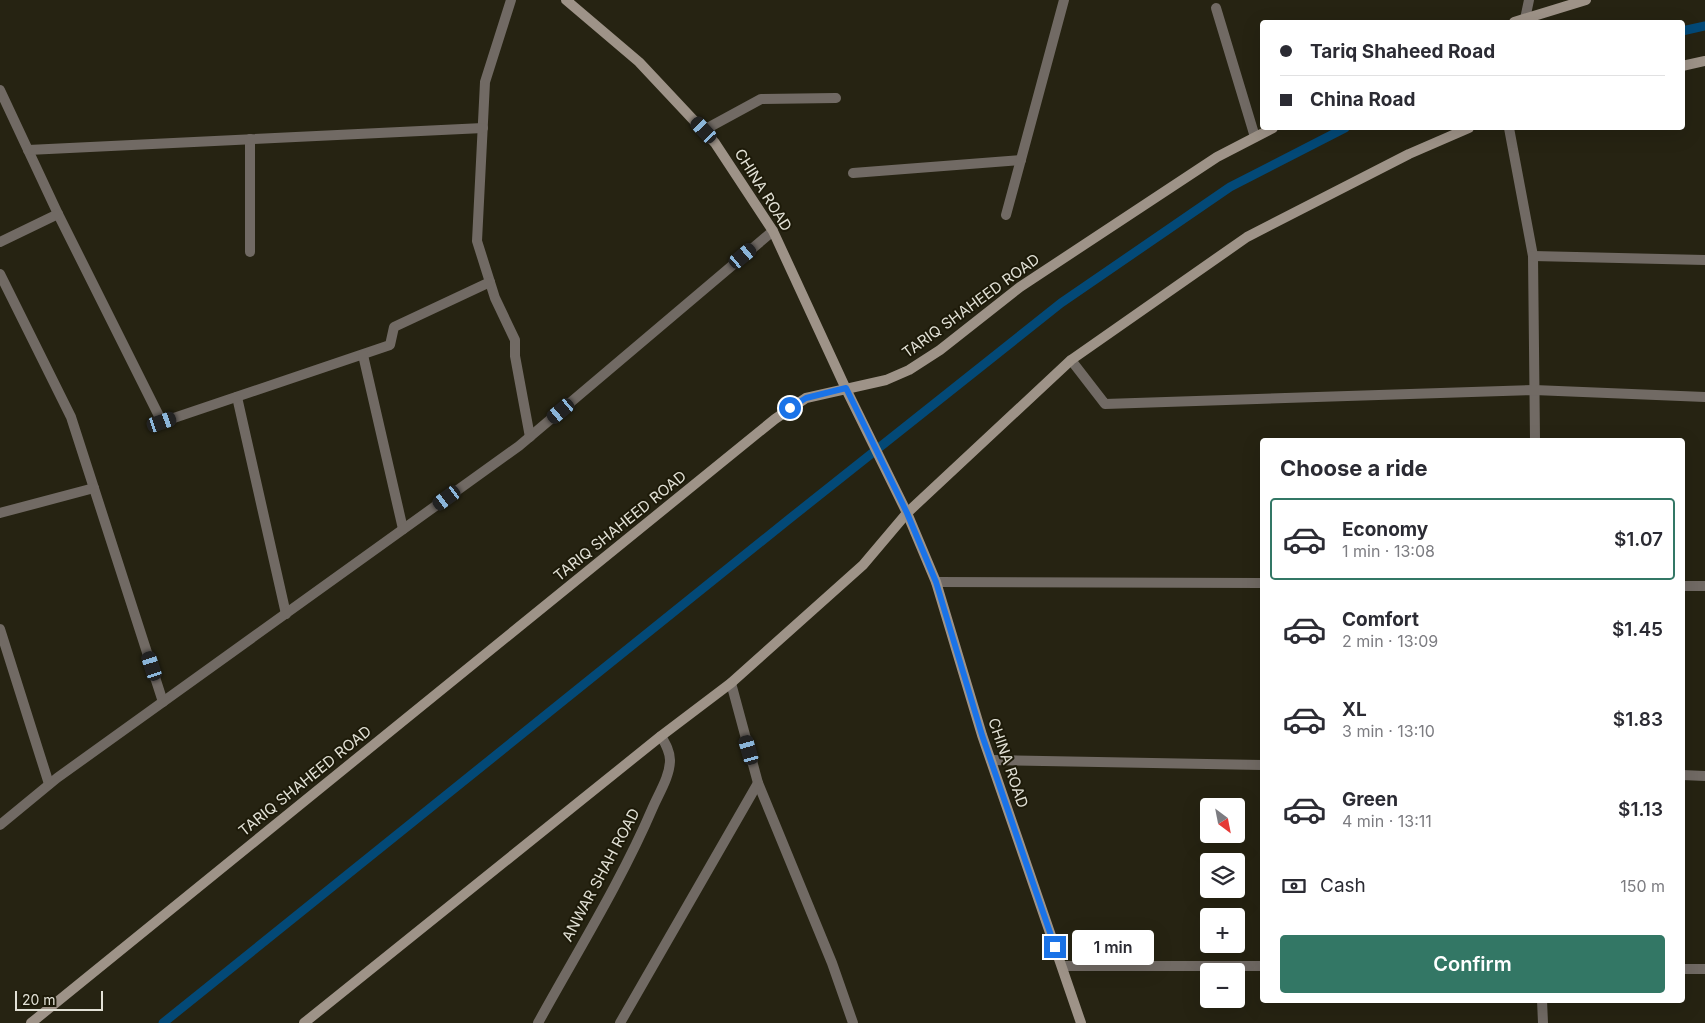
<!DOCTYPE html>
<meta charset="utf-8">
<style>
body{margin:0;font-family:Inter,sans-serif;background:#f2f2f3;color:#2b2b33;height:100vh;display:flex;flex-direction:column;font-size:19px;white-space:nowrap}
*{box-sizing:border-box;margin:0}
p{font-size:16px;color:#7c7c81}
.icon{flex:none;width:28px;height:28px;fill:none;stroke:currentColor;stroke-width:2;stroke-linecap:round;stroke-linejoin:round}
.map{position:relative;flex:1;overflow:hidden}
.drawer{position:absolute;left:1260px;top:438px;width:425px;height:565px;display:flex;flex-direction:column;background:#fff;border-radius:5px;box-shadow:0 5px 20px #0002}
.drawer>*{flex:none}
.guide{position:absolute;left:1260px;top:20px;width:425px;height:110px;border-radius:5px;box-shadow:0 5px 20px #0002;display:grid;align-content:center;height:110px;padding:0 20px;background:#fff}
.needle{width:32px;rotate:148deg}
.tools{position:absolute;left:1200px;top:798px;display:grid;gap:10px}
.tools a{display:grid;place-items:center;width:45px;height:45px;border-radius:5px;background:#fff;box-shadow:0 5px 20px #0002;font-size:25px}
.scale{position:absolute;left:15px;bottom:12px;width:88px;box-sizing:border-box;padding-left:5px;border:2px solid #e2e1d6;border-top:0;font-size:14px;line-height:18px;white-space:nowrap;color:#e2e1d6;-webkit-text-stroke:4px #1d1a09;paint-order:stroke}
.end{position:absolute;width:22px;height:22px;margin:-11px;border:6px solid #1a73e8;background:#fff;box-shadow:0 0 0 2px #fff}
.from{border-radius:50%}
.bubble{position:absolute;height:35px;border-radius:5px;background:#fff;box-shadow:0 5px 20px #0002;font-size:16px;font-weight:600;line-height:35px;text-align:center}
.car{position:absolute;width:15px;height:30px;margin:-15px -8px;border-radius:6px;box-shadow:0 0 4px 1px #0007;background:linear-gradient(#222 24%,#8ab4d8 0 40%,#222 0 76%,#8ab4d8 0 86%,#222 0)}
.guide b{display:flex;align-items:center;gap:18px;height:48px;font-size:19px}
.guide b+b{border-top:1px solid #e1e1e2}
.guide i{width:12px;height:12px;background:#2b2b33}
ul{padding:0;list-style:none}
li{display:flex;align-items:center;gap:15px;height:82px;margin:0 10px 8px;padding:0 10px;border:2px solid transparent;border-radius:5px}
li div{flex:1}
li b{display:block;font-size:19px}
li em{font-style:normal;font-weight:600}
li.on{border-color:#337765}
li>.icon{width:45px;height:45px;stroke-width:1.5}
h2{padding:0 20px;font-size:22px;line-height:60px}
.pay{display:flex;align-items:center;gap:12px;height:55px;padding:0 20px;font-size:19px}
.pay p{margin-inline-start:auto}
.primary-button{display:flex;gap:10px;margin-top:auto;padding:10px 20px}
.primary-button a{flex:1;height:58px;border-radius:5px;background:#337765;color:#fff;font-size:20px;font-weight:600;line-height:58px;text-align:center}
.map>svg:first-child{display:block}
</style>
<div class="map">
<svg width="1705" height="1023" viewBox="0 0 1705 1023">
<rect width="100%" height="100%" fill="#262312"/>
<g fill="none" stroke-linecap="round" stroke-linejoin="round">
<!-- stream -->
<g stroke="#034977" stroke-width="9">
<polyline points="1682,31 1705,26"/>
<polyline points="163,1023 788,520 1061,303 1230,187 1345,128"/>
</g>
<!-- service -->
<g stroke="#716a64" stroke-width="10">
<polyline points="1216,8 1255,137"/>
<polyline points="1525,19 1529,0"/>
<polyline points="704,130 761,99 836,98"/>
<polyline points="250,252 250,139"/>
<polyline points="237,397 286,614"/>
</g>
<!-- minor -->
<g stroke="#716a64" stroke-width="10">
<polyline points="511,0 485,82 477,241 495,298 515,340 515,356 530,437"/>
<polyline points="0,90 58,214 162,422 390,345 394,327 490,282"/>
<polyline points="1509,128 1533,256 1535,440"/>
<polyline points="28,150 483,128"/>
<polyline points="853,173 1021,160"/>
<polyline points="1006,215 1064,0"/>
<polyline points="0,242 58,214"/>
<polyline points="1533,256 1705,260"/>
<polyline points="0,274 71,417 163,702"/>
<polyline points="363,355 403,529"/>
<polyline points="1071,360 1105,404 1534,390 1705,397"/>
<polyline points="0,513 94,488"/>
<polyline points="936,582 1262,583"/>
<polyline points="1682,586 1705,586"/>
<polyline points="0,629 49,784"/>
<polyline points="731,683 758,783 832,963 853,1023"/>
<polyline points="991,760 1262,765"/>
<polyline points="1682,775 1705,776"/>
<polyline points="0,825 57,778 519,446 773,231"/>
<polyline points="1062,966 1262,966"/>
<polyline points="1682,969 1705,969"/>
<polyline points="1542,1000 1543,1023"/>
<path d="M538,1023C577,952 621,882 653,807C659,793 670,776 670,760C670,751 665,743 661,736"/>
<polyline points="620,1023 758,783"/>
</g>
<!-- secondary -->
<g stroke="#9e9388" stroke-width="10">
<polyline points="566,0 639,62 715,143 773,231 846,389 907,513 936,582 982,735 1081,1023"/>
<polyline points="1514,22 1586,0"/>
<polyline points="1682,66 1705,61"/>
<polyline points="31,1023 775,419 806,398 886,380 909,370 940,350 1020,287 1217,157 1273,128"/>
<polyline points="304,1023 661,736 731,683 863,565 907,513 1071,360 1247,237 1409,154 1469,128"/>
</g>
</g>
<g fill="none" stroke-linecap="round" stroke-linejoin="round">
<!-- route -->
<polyline stroke="#1a73e8" stroke-width="6" points="790,408 806,398 846,388 907,513 936,582 982,735 1055,947"/>
</g>
<g text-anchor="middle" stroke-width="4" stroke-linejoin="round" paint-order="stroke">
<!-- street labels -->
<g font-size="15" fill="#e2e1d6" stroke="#1d1a09">
<text transform="translate(763 190) rotate(58)" y="5">CHINA ROAD</text>
<text transform="translate(971 306) rotate(-36)" y="5">TARIQ SHAHEED ROAD</text>
<text transform="translate(620 526) rotate(-39)" y="5">TARIQ SHAHEED ROAD</text>
<text transform="translate(1008 763) rotate(71)" y="5">CHINA ROAD</text>
<text transform="translate(305 781) rotate(-39)" y="5">TARIQ SHAHEED ROAD</text>
<text transform="translate(601 875) rotate(-62)" y="5">ANWAR SHAH ROAD</text>
</g>
</g>
</svg>
<div class="tools">
<a><svg class="needle" viewBox="-14 -14 28 28"><path d="M0-13l5 13h-10z" fill="#e53935"/><path d="M0 13l5-13h-10z" fill="#7c7c81"/></svg></a>
<a><svg class="icon" aria-label="layers" viewBox="0 0 24 24"><path d="M12 4l9 5-9 5-9-5zM3 14l9 5 9-5"/></svg></a>
<a>+</a>
<a>−</a>
</div>
<div class="scale">20 m</div>
<i class="end from" style="left:790px;top:408px"></i>
<i class="end" style="left:1055px;top:947px"></i>
<div class="bubble" style="left:1072px;top:930px;width:82px">1 min</div>
<i class="car" style="left:704px;top:130px;rotate:317deg"></i>
<i class="car" style="left:743px;top:256px;rotate:50deg"></i>
<i class="car" style="left:561px;top:411px;rotate:230deg"></i>
<i class="car" style="left:162px;top:422px;rotate:71deg"></i>
<i class="car" style="left:447px;top:498px;rotate:234deg"></i>
<i class="car" style="left:152px;top:666px;rotate:342deg"></i>
<i class="car" style="left:749px;top:750px;rotate:344deg"></i>
<div class="guide">
<b><i class="from"></i>Tariq Shaheed Road</b>
<b><i></i>China Road</b>
</div>
<section class="drawer">
<h2>Choose a ride</h2>
<ul>
<li class="on"><svg class="icon" aria-label="car" viewBox="0 0 24 24"><path d="M5 17H2v-5l4-1 3-4h7l3 4 3 1v5h-3M9 17h6M6 11h13"/><circle cx="7" cy="17" r="2"/><circle cx="17" cy="17" r="2"/></svg><div><b>Economy</b><p>1 min · 13:08</p></div><em>$1.07</em></li>
<li><svg class="icon" aria-label="car" viewBox="0 0 24 24"><path d="M5 17H2v-5l4-1 3-4h7l3 4 3 1v5h-3M9 17h6M6 11h13"/><circle cx="7" cy="17" r="2"/><circle cx="17" cy="17" r="2"/></svg><div><b>Comfort</b><p>2 min · 13:09</p></div><em>$1.45</em></li>
<li><svg class="icon" aria-label="car" viewBox="0 0 24 24"><path d="M5 17H2v-5l4-1 3-4h7l3 4 3 1v5h-3M9 17h6M6 11h13"/><circle cx="7" cy="17" r="2"/><circle cx="17" cy="17" r="2"/></svg><div><b>XL</b><p>3 min · 13:10</p></div><em>$1.83</em></li>
<li><svg class="icon" aria-label="car" viewBox="0 0 24 24"><path d="M5 17H2v-5l4-1 3-4h7l3 4 3 1v5h-3M9 17h6M6 11h13"/><circle cx="7" cy="17" r="2"/><circle cx="17" cy="17" r="2"/></svg><div><b>Green</b><p>4 min · 13:11</p></div><em>$1.13</em></li>
</ul>
<div class="pay"><svg class="icon" aria-label="cash" viewBox="0 0 24 24"><path d="M3 7h18v10H3z"/><circle cx="12" cy="12" r="2"/></svg>Cash<p>150 m</p></div>
<div class="primary-button"><a>Confirm</a></div>
</section>
</div>
